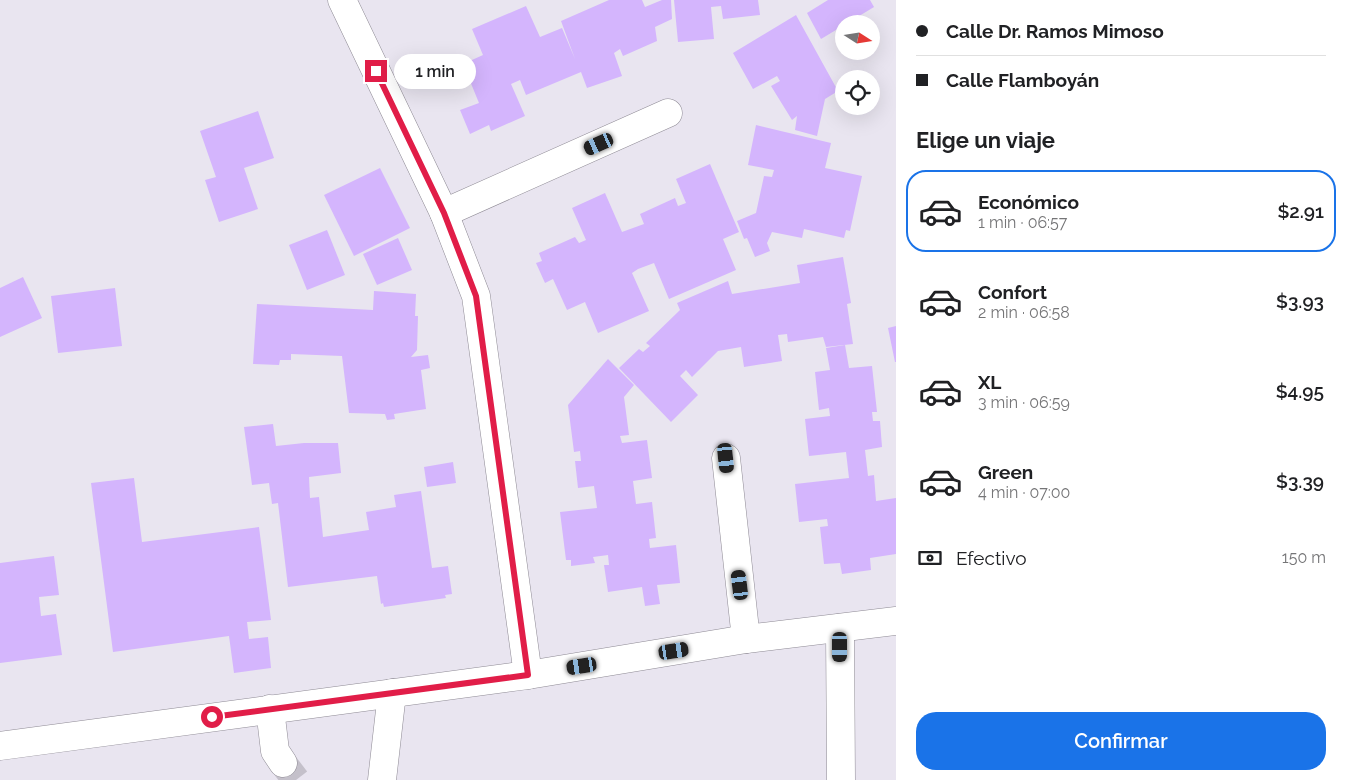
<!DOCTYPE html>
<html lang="es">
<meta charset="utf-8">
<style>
body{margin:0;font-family:Raleway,sans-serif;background:#f6f6f6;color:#202124;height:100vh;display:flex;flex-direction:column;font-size:19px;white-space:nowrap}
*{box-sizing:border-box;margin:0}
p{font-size:16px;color:#757577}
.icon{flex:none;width:28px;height:28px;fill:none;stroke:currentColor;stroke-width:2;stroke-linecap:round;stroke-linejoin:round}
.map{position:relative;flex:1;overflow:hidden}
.sheet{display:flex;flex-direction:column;background:#fff;width:450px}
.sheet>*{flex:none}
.top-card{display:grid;align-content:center;height:110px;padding:0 20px;background:#fff}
.needle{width:32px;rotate:102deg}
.tools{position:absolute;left:835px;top:15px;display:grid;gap:10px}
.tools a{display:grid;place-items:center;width:45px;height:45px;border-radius:50%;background:#fff;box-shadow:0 5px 20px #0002;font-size:25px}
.end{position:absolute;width:22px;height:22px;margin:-11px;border:6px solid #e11d48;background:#fff;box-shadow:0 0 0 2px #fff}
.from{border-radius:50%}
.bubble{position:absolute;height:35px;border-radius:18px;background:#fff;box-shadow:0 5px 20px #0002;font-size:16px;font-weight:600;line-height:35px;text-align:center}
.car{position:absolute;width:15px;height:30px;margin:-15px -8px;border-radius:6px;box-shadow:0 0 4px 1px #0007;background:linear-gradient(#222 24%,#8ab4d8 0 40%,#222 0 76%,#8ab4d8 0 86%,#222 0)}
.top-card b{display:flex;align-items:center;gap:18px;height:48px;font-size:19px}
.top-card b+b{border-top:1px solid #e0e0e0}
.top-card i{width:12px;height:12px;background:#202124}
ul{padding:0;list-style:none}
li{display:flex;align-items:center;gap:15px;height:82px;margin:0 10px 8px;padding:0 10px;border:2px solid transparent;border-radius:20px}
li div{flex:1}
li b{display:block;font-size:19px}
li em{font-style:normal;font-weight:600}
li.current{border-color:#1a73e8}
li>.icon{width:45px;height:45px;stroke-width:1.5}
h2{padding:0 20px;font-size:22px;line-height:60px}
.pay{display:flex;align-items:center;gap:12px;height:55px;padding:0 20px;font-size:19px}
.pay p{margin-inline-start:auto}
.action{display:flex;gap:10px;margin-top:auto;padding:10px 20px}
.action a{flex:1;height:58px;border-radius:20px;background:#1a73e8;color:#fff;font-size:20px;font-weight:600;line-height:58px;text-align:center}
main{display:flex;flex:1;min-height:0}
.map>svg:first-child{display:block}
</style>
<main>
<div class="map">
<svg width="896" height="780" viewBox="0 0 896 780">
<rect width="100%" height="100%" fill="#e9e5f0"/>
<!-- building -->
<g fill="#d4b5fd">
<polygon points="609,0 642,0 645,7 662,0 671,0 672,19 655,27 657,41 623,56 620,49 614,53 622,76 587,88 581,72 526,95 520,80 511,84 525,116 491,131 489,125 470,134 460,110 479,103 463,64 483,55 472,29 526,6 540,37 562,28 575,59 561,21"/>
<polygon points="674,0 758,0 760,15 723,19 721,6 711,7 714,39 678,42"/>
<polygon points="828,0 870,0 874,7 821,39 807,13"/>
<polygon points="796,15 838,91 825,99 817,136 795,130 797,116 792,120 771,86 780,81 777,76 753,89 733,53"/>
<polygon points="258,111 274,158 244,168 258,209 219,222 205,180 216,177 200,131"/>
<polygon points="756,125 831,143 825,168 862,176 850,231 846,230 844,238 804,229 802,238 772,232 767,243 770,251 755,257 747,238 744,239 737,221 756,213 764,176 772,177 774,170 748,165"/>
<polygon points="710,164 739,232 723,239 736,270 669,299 654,263 638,269 632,273 649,311 598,333 585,302 567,310 553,279 545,283 536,263 542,261 539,253 575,237 579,243 586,240 572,208 605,193 622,232 644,224 640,214 675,198 678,206 686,203 676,179"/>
<polygon points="380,168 410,228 354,256 324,195"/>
<polygon points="327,230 345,275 307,290 289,245"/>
<polygon points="398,238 412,270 377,285 363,254"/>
<polygon points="843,257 851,303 847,304 853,344 826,347 823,337 788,342 787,334 778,335 782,361 744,367 741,347 718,351 692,377 686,370 680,376 698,395 671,422 619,368 639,349 643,352 650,346 646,343 680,310 677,303 728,281 732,294 800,283 797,265"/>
<polygon points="23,277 42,318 0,337 0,288"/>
<polygon points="115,288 122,346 58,353 51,296"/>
<polygon points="374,291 416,294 415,316 418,316 417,350 411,357 428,355 430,368 421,370 426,409 394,414 395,419 387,420 385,414 349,413 342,356 291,354 291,360 280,360 279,365 253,364 257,304 373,310"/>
<polygon points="896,326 896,362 895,362 888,328"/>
<polygon points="845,345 849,368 872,366 877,412 872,412 873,421 880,421 882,447 865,450 868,476 874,475 876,501 896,498 896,554 870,558 871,570 842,574 840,563 824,564 820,527 828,526 827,519 799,522 795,484 849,478 846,452 809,456 805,419 830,416 829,408 819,410 815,372 830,370 826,348"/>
<polygon points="608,359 634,385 624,397 629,435 620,436 622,443 647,440 652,478 633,481 636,504 652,502 656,538 649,539 650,548 676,545 680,583 657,585 660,604 645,606 642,587 608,592 604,565 609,565 608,555 593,557 595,563 571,566 571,560 566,560 560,512 597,508 594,486 578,488 575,461 581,461 580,451 574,452 568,405"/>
<polygon points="273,424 276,446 304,443 338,443 341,473 309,477 310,498 319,497 323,537 369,530 366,512 396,507 394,495 421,491 432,568 448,566 452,594 445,595 446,598 384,607 383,603 381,604 377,576 288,587 278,503 272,504 269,483 252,485 244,427"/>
<polygon points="453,462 456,483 427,487 424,467"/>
<polygon points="134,478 142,542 259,527 271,620 247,622 249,639 268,637 271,668 234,673 229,636 113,652 91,483"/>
<polygon points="54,556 59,595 39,597 41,616 56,614 62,655 0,663 0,563"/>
</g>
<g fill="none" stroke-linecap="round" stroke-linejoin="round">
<!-- minor-tunnel -->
<polyline stroke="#c4c0ca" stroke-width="28" stroke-dasharray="28 14" stroke-linecap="butt" points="283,763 296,780"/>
<defs>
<g id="minor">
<polyline points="342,0 444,213 476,296 528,675"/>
<polyline points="444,213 668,113"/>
<polyline points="726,458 746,639"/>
<polyline points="840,628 841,780"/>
<polyline points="270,709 275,751 283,763"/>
<polyline points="0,746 528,675 746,639 896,621"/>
<polyline points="382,780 392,693"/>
</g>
</defs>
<!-- minor casing -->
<use href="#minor" stroke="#8e8a94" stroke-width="29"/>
<!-- minor -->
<use href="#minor" stroke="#fff" stroke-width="28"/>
</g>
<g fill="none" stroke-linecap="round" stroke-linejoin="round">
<!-- route -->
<polyline stroke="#e11d48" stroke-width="6" points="212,717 528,675 476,296 444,213 376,71"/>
</g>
</svg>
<div class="tools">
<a><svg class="needle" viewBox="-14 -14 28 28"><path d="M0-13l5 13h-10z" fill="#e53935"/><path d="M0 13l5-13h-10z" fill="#757577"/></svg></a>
<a><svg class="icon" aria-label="locate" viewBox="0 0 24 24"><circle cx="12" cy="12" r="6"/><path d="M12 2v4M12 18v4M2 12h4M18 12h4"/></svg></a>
</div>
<i class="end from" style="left:212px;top:717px"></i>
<i class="end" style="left:376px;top:71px"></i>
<div class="bubble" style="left:394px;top:54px;width:82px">1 min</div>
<i class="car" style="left:599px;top:144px;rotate:246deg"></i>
<i class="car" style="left:726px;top:458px;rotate:174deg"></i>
<i class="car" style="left:740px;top:585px;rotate:353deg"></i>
<i class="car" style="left:840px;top:647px;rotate:180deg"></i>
<i class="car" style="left:674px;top:651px;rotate:81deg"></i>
<i class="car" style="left:582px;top:666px;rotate:261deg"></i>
</div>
<section class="sheet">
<div class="top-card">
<b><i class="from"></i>Calle Dr. Ramos Mimoso</b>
<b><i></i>Calle Flamboyán</b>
</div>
<h2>Elige un viaje</h2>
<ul>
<li class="current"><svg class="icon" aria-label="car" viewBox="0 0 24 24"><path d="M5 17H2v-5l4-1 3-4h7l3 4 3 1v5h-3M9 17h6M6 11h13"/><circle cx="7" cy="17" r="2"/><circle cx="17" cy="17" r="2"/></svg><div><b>Económico</b><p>1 min · 06:57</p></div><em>$2.91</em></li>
<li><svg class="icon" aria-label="car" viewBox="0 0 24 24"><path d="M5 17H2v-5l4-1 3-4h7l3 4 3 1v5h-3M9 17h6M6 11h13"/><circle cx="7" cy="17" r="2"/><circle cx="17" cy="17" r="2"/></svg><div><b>Confort</b><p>2 min · 06:58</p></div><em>$3.93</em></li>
<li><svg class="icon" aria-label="car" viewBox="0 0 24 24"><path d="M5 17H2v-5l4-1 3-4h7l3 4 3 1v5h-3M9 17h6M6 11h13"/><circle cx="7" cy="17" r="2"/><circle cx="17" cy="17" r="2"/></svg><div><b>XL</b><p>3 min · 06:59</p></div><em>$4.95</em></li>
<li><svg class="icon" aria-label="car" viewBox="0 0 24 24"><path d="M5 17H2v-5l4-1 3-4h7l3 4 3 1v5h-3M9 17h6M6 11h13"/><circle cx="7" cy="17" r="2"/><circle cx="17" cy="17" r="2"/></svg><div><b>Green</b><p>4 min · 07:00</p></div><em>$3.39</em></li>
</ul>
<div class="pay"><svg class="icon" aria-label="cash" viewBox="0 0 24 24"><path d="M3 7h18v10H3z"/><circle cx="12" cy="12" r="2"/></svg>Efectivo<p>150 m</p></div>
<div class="action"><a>Confirmar</a></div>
</section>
</main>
